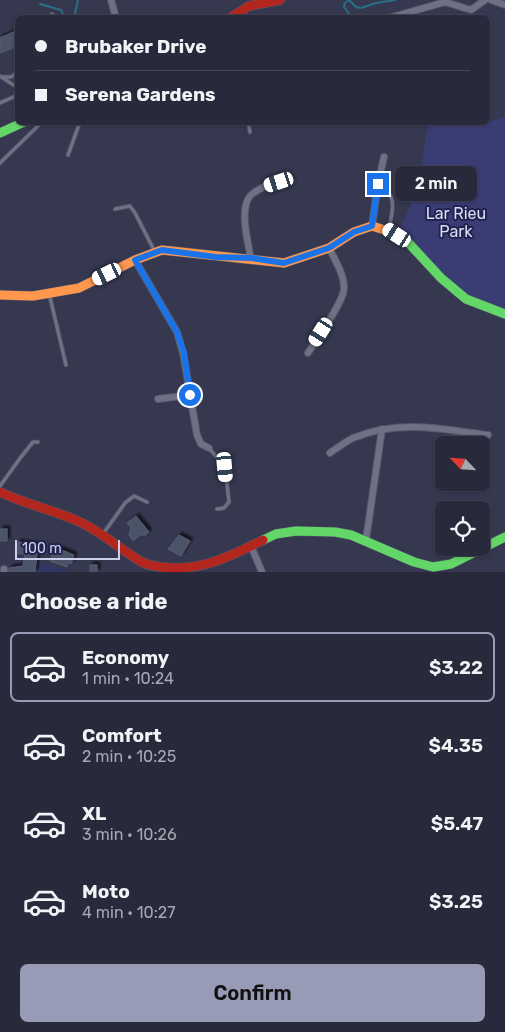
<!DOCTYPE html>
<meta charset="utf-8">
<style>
body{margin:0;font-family:Rubik,sans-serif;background:#303243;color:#f1f3f6;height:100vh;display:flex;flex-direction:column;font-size:19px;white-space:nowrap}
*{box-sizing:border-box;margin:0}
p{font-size:16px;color:#a5a7af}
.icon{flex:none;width:28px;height:28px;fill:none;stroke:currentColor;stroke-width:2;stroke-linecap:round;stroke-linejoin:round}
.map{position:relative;height:572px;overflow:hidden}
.side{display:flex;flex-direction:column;background:#282a3c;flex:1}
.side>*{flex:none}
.banner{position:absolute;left:15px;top:15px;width:475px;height:110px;border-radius:8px;box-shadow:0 1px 4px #0004,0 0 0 1px #444656;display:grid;align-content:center;height:110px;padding:0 20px;background:#282a3c}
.needle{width:32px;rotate:295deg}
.buttons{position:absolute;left:435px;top:436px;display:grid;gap:10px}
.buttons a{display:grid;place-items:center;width:55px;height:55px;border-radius:8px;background:#282a3c;box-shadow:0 1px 4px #0004,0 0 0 1px #444656;font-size:25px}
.scale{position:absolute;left:15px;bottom:12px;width:105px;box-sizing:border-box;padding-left:5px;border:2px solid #ccd0ec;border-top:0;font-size:14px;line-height:18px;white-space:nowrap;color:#ccd0ec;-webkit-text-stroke:4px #22234f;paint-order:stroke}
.end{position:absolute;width:22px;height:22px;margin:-11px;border:6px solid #1a73e8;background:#fff;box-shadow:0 0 0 2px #fff}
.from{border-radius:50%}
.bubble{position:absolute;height:35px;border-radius:8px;background:#282a3c;box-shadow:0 1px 4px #0004,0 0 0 1px #444656;font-size:16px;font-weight:600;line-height:35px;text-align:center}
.car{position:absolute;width:15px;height:30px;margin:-15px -8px;border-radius:6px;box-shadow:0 0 4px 1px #0007;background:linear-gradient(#fff 24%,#345 0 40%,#fff 0 76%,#345 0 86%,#fff 0)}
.banner b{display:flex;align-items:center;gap:18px;height:48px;font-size:19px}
.banner b+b{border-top:1px solid #444656}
.banner i{width:12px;height:12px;background:#f1f3f6}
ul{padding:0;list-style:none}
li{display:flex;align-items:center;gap:15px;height:70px;margin:0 10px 8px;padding:0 10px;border:2px solid transparent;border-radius:8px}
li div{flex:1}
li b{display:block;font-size:19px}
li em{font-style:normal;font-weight:600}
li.active{border-color:#989bb5}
li>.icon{width:45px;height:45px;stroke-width:1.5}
h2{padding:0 20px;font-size:22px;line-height:60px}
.primary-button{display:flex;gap:10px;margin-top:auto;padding:10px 20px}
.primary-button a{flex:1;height:58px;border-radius:8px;background:#989bb5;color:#111;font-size:20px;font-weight:600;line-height:58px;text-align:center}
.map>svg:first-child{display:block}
</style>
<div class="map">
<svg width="505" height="572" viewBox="0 0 505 572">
<defs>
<filter id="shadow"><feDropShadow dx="3" dy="-3" stdDeviation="1" flood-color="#0009"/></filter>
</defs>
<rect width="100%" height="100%" fill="#363850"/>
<!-- built -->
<polygon fill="#333565" points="40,563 73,572 9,572 9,564"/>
<!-- green -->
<polygon fill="#3a3d73" points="505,117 505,314 466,299 397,235 418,190 428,123 465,126 488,122"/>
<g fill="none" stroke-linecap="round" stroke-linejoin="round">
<!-- stream -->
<g stroke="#287085" stroke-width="2">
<polyline points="349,0 356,7 361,8 376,3 395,0"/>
<polyline points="349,0 345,3 344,7 350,15 350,18"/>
<polyline points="40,4 61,10 65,18"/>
<polyline points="74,18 78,0"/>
</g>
</g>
<!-- building -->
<g fill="#4c5367" stroke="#575d71" filter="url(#shadow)">
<polygon points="18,30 18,46 0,53 0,38"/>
<polygon points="136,516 149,532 144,536 142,534 133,541 129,535 131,528 127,523"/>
<rect x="0" y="529" width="7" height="12"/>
<polygon points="179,535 190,541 181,556 168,549"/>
<polygon points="18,542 38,545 35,572 9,572 9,568 23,566 25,554 15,553"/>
<polygon points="54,547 74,555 71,564 68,563 67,567 50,561"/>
<rect x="90" y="565" width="7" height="7"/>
</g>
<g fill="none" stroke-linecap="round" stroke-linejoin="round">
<defs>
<g id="lane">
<polyline points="52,14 54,18"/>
<polyline points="0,76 18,88"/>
<polyline points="2,77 11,77 18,72"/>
<polyline points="0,103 18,95"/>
<polyline points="248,122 250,132"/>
<polyline points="308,122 309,123"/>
<polyline points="68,155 80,122"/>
<polyline points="0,163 39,125 39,122"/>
<path d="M378,184C398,195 393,210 389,228"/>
<polyline points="115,209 130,206 135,213 155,252"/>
<polyline points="49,293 66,365"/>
<polyline points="209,448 225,467 229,502 224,508 217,509"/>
<polyline points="0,486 21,457 33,442 38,442"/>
<polyline points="103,534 125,503 134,496 147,502"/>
</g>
<g id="street">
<polyline points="111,0 116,18"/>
<polyline points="491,0 505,5"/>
<polyline points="389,18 445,2 471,10 485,0"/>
<polyline points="372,226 378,183 384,157"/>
<path d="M251,259C248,243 239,209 250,196C258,188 269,185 279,182"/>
<polyline points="135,260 177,332 183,353 197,435 201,444 209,448"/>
<path d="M308,353C316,340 344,302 344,288C344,274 335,260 329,248"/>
<polyline points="158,399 190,395"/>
<path d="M330,453C337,448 345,442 353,438C399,419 441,429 488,435"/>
<polyline points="366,540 382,429"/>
<polyline points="251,546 262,572"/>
<polyline points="4,572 4,569"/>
</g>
<g id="fast">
<polyline points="0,133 24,122"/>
<polyline points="394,233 404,238 441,278 466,299 505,314"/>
<polyline points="263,540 276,534 296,531 335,532 351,535 414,562 433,567 451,564 505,537"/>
</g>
<polyline id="slow" points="0,295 33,296 79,288 135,260 162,250 284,263 329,248 354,232 372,226 394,233"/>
<g id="jam">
<polyline points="230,18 249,6 280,0"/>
<path d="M0,492C27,505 55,510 82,523C103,533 120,549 140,561C146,565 154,566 161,567C201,572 228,557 263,540"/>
</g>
</defs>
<!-- lane casing -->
<use href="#lane" stroke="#55576c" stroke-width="4.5"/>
<!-- street casing -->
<use href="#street" stroke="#55576c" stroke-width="8"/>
<!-- fast casing -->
<use href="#fast" stroke="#55576c" stroke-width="10"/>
<!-- slow casing -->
<use href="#slow" stroke="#55576c" stroke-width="10"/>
<!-- jam casing -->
<use href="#jam" stroke="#55576c" stroke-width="10"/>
<!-- lane -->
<use href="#lane" stroke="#6f7084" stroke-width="3"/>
<!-- street -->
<use href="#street" stroke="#6f7084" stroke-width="6"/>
<!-- fast -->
<use href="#fast" stroke="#63d668" stroke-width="9"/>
<!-- slow -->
<use href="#slow" stroke="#ff974d" stroke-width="9"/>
<!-- jam -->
<use href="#jam" stroke="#b3261e" stroke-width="9"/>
</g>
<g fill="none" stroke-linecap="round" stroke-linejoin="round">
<!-- route -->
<polyline stroke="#1a73e8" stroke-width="6" points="190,395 184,353 177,332 135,260 162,250 216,257 251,258 284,263 329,248 354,232 372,226 378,184"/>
</g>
<g text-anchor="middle" stroke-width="4" stroke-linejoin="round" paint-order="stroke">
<!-- park labels -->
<g font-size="16" fill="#dbdef6" stroke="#22234f">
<text x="456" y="219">Lar Rieu<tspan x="456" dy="18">Park</tspan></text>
</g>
</g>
</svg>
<div class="buttons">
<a><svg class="needle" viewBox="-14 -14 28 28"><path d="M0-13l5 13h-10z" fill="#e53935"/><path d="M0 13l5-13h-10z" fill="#a5a7af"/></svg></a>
<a><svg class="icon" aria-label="locate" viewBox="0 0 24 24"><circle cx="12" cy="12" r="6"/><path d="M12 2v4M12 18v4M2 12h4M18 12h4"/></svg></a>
</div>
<div class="scale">100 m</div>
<i class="end from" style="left:190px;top:395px"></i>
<i class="end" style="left:378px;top:184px"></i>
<div class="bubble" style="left:395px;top:166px;width:82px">2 min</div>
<i class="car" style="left:279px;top:182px;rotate:252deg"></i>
<i class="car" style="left:397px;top:235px;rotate:303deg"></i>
<i class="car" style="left:107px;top:274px;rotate:244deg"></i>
<i class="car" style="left:321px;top:332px;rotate:212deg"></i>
<i class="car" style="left:225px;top:467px;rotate:175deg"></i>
<div class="banner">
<b><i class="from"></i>Brubaker Drive</b>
<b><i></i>Serena Gardens</b>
</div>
</div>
<section class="side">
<h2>Choose a ride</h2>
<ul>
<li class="active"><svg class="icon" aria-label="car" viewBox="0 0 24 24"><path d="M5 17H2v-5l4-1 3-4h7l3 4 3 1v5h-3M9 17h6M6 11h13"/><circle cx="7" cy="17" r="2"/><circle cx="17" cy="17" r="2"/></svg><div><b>Economy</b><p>1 min · 10:24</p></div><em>$3.22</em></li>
<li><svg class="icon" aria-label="car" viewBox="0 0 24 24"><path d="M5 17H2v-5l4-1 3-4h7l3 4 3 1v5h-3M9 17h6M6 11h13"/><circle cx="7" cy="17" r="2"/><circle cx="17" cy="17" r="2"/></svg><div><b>Comfort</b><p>2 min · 10:25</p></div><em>$4.35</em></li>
<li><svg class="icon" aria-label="car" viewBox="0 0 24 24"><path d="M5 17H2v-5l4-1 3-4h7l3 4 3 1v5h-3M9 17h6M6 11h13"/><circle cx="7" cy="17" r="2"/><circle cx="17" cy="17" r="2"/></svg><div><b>XL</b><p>3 min · 10:26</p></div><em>$5.47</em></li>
<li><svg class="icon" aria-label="car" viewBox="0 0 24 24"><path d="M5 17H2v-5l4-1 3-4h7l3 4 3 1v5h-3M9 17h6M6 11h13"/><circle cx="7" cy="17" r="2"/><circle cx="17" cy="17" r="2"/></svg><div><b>Moto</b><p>4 min · 10:27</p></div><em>$3.25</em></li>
</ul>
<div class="primary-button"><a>Confirm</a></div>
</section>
